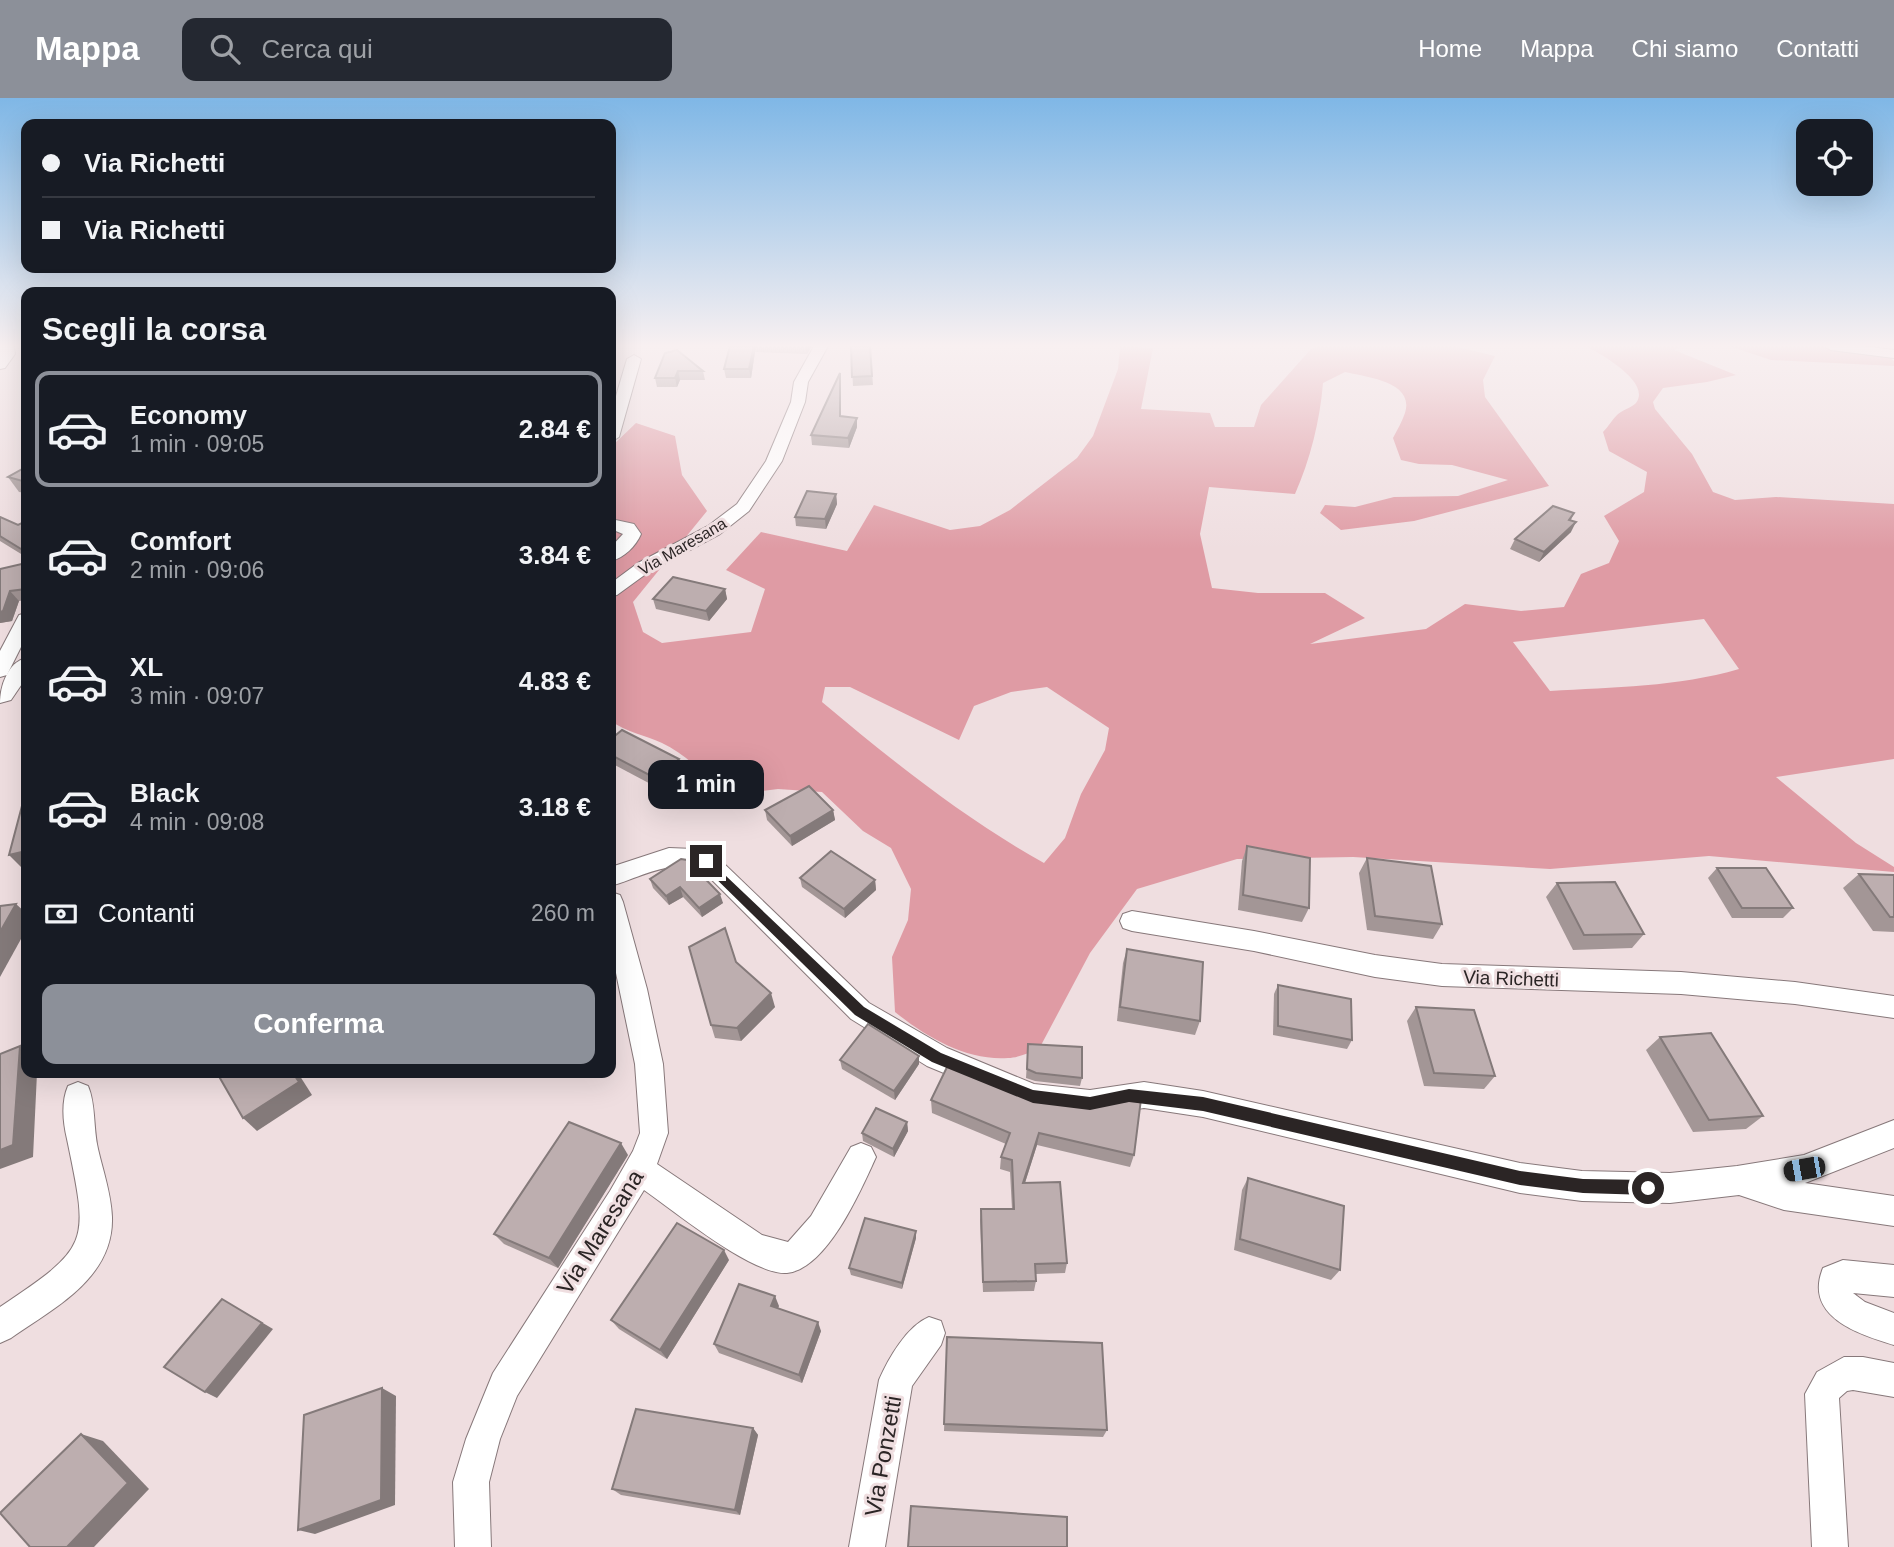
<!DOCTYPE html>
<html lang="it">
<meta charset="utf-8">
<style>
body{margin:0;font-family:Arial,sans-serif;background:#242831;color:#f1f3f6;height:100vh;display:flex;flex-direction:column;font-size:26px;white-space:nowrap}
*{box-sizing:border-box;margin:0}
p{font-size:23px;color:#9ea1a6}
.icon{flex:none;width:38px;height:38px;fill:none;stroke:currentColor;stroke-width:2;stroke-linecap:round;stroke-linejoin:round}
.map{position:relative;flex:1;overflow:hidden}
.drawer{position:absolute;left:21px;top:189px;width:595px;height:791px;display:flex;flex-direction:column;background:#171b24;border-radius:14px;box-shadow:0 7px 28px #0002}
.drawer>*{flex:none}
.hud{position:absolute;left:21px;top:21px;width:595px;height:154px;border-radius:14px;box-shadow:0 7px 28px #0002;display:grid;align-content:center;height:154px;padding:0 21px;background:#171b24}
.controls{position:absolute;left:1796px;top:21px;display:grid;gap:14px}
.controls a{display:grid;place-items:center;width:77px;height:77px;border-radius:14px;background:#171b24;box-shadow:0 7px 28px #0002;font-size:35px}
.end{position:absolute;width:32px;height:32px;margin:-16px;border:9px solid #2b2525;background:#fff;box-shadow:0 0 0 4px #fff}
.from{border-radius:50%}
.bubble{position:absolute;height:49px;border-radius:14px;background:#171b24;box-shadow:0 7px 28px #0002;font-size:23px;font-weight:700;line-height:49px;text-align:center}
.car{position:absolute;width:21px;height:42px;margin:-21px -10px;border-radius:9px;box-shadow:0 0 5px 2px #0007;background:linear-gradient(#222 24%,#8ab4d8 0 40%,#222 0 76%,#8ab4d8 0 86%,#222 0)}
.hud b{display:flex;align-items:center;gap:24px;height:66px;font-size:26px}
.hud b+b{border-top:2px solid #363941}
.hud i{width:18px;height:18px;background:#f1f3f6}
ul{padding:0;list-style:none}
li{display:flex;align-items:center;gap:21px;height:116px;margin:0 14px 10px;padding:0 7px;border:4px solid transparent;border-radius:14px}
li div{flex:1}
li b{display:block;font-size:26px}
li em{font-style:normal;font-weight:700}
li.current{border-color:#8c9099}
li>.icon{width:63px;height:63px;stroke-width:1.5}
h2{padding:0 21px;font-size:32px;line-height:84px}
.pay{display:flex;align-items:center;gap:18px;height:77px;padding:0 21px;font-size:26px}
.pay p{margin-inline-start:auto}
.primary-button{display:flex;gap:14px;margin-top:auto;padding:14px 21px}
.primary-button a{flex:1;height:80px;border-radius:14px;background:#8c9099;color:#fff;font-size:28px;font-weight:700;line-height:80px;text-align:center}
header{display:flex;align-items:center;gap:42px;box-sizing:border-box;height:98px;padding:0 35px;background:#8c9099;color:#fff}
header strong{font-size:33px}
nav{display:flex;gap:38px;margin-inline-start:auto;font-size:24px}
.search{width:490px;height:63px;background:#242831;display:flex;align-items:center;gap:18px;box-sizing:border-box;padding:0 24px;border-radius:14px;color:#9ea1a6;font-size:26px}
.map>svg:first-child{display:block}
</style>
<header>
<strong>Mappa</strong>
<div class="search"><svg class="icon" aria-label="search" viewBox="0 0 24 24"><circle cx="10" cy="10" r="6"/><path d="M15 15l6 6"/></svg>Cerca qui</div>
<nav><a>Home</a><a>Mappa</a><a>Chi siamo</a><a>Contatti</a></nav>
</header>
<div class="map">
<svg width="1894" height="1449" viewBox="0 0 1894 1449">
<rect width="100%" height="100%" fill="#efdee0"/>
<!-- forest -->
<g fill="#df9ba4" fill-rule="evenodd">
<path d="M1120,248L1153,250L1141,311L1210,315L1215,329H1254L1261,307L1311,251L1319,248H1453L1495,258L1483,282L1485,299L1549,388L1414,423L1341,432L1320,415L1325,407L1355,409L1394,399L1458,398L1508,382L1452,367L1419,366L1401,362L1393,340C1397,332 1402,324 1405,315C1415,283 1365,279 1345,274L1323,285C1320,323 1310,362 1295,396L1209,389L1200,436L1212,490L1258,495H1325L1365,520L1310,546L1426,531L1465,506L1521,513L1564,509L1581,476L1609,465L1619,443L1604,418L1644,394L1647,374L1609,353L1603,334C1608,329 1612,322 1617,317C1622,312 1631,310 1636,305C1652,284 1599,255 1586,248H1684L1674,252L1736,277L1707,284L1663,290L1653,304L1655,311L1692,356L1713,394L1735,402L1776,399L1894,406V661L1776,679L1856,745L1894,769V774L1709,758L1550,771L1353,759L1237,761L1137,791L1090,855L1039,951C1030,954 1018,960 1008,960C967,963 926,939 895,914L892,859L908,822L911,791L891,750L863,733L822,694L778,691L727,697C707,679 686,656 662,645C645,637 626,634 611,623V349L636,325L675,338L682,377L707,413L633,504L643,534L662,545L751,534L765,491L726,472L761,434L847,453L874,407L950,432L980,428L1010,412L1077,360L1093,338L1118,271ZM1704,521L1739,571C1678,589 1613,589 1550,593L1513,544ZM825,589H850L959,642L974,608L1011,594L1047,589L1109,630L1105,652L1081,696L1065,740L1044,765C965,721 891,662 822,604Z"/>
<polygon points="1729,248 1878,248 1894,263 1894,268 1771,262"/>
</g>
<g fill="none" stroke-linecap="round" stroke-linejoin="round">
<defs>
<g id="minor">
<polygon points="0,248 14,248 15,256 5,270 0,271"/>
<polygon points="814,248 828,248 808,284 805,304 782,363 749,413 720,436 650,473 617,497 611,498 611,485 638,465 708,428 737,406 766,363 791,304 794,284"/>
<polygon points="1824,248 1861,248 1894,252 1894,260 1831,252"/>
<polygon points="634,257 641,261 619,339 611,344 611,315 627,261"/>
<path d="M611,421L634,426L641,436C636,448 624,460 611,463V449L623,436L611,431Z"/>
<polygon points="26,515 26,539 7,577 0,579 0,553 19,517"/>
<path d="M26,560V580L11,602L0,605C0,588 8,564 26,560Z"/>
<path d="M669,750L694,751L715,757L869,905L947,950L1034,986L1090,992L1144,984L1203,993L1520,1065L1582,1073L1670,1075L1737,1068L1804,1057L1894,1022V1050L1805,1085L1894,1098V1128L1784,1112L1739,1097L1670,1105L1582,1103L1520,1095L1203,1019L1144,1010L1090,1018L1033,1012L927,968L851,921L700,770C666,763 641,779 611,788V769Z"/>
<path d="M611,794L620,797L623,804L647,891L663,966L668,1035L657,1066L762,1137L788,1144L811,1118L851,1049L861,1045L871,1049L876,1059C861,1092 827,1171 787,1175C753,1178 673,1112 644,1092L517,1298L500,1341L489,1384L491,1449H455L453,1384L466,1341L493,1275L610,1093L633,1053L640,1035L635,966L611,851Z"/>
<polygon points="1132,813 1254,833 1375,857 1442,866 1681,874 1795,884 1894,898 1894,920 1795,906 1681,896 1442,888 1375,879 1254,853 1132,833 1123,830 1120,823 1123,816"/>
<path d="M78,984L88,988C96,1006 93,1030 98,1051C103,1073 111,1095 112,1119C114,1180 54,1210 11,1240L0,1245V1209C91,1148 89,1147 67,1041C63,1024 61,1004 68,988Z"/>
<path d="M1843,1162L1894,1167V1199L1853,1195L1865,1204L1894,1215V1247C1859,1236 1803,1219 1823,1170Z"/>
<path d="M929,1219L941,1223L945,1235L941,1247L912,1288L885,1449H849L879,1282C888,1261 907,1228 929,1219Z"/>
<polygon points="1844,1259 1863,1259 1894,1265 1894,1299 1853,1292 1847,1293 1839,1300 1848,1449 1812,1449 1805,1296 1817,1274"/>
</g>
</defs>
<!-- minor casing -->
<use href="#minor" stroke="#87787a" stroke-width="2"/>
<!-- minor -->
<use href="#minor" fill="#fff" fill-rule="evenodd"/>
</g>
<!-- wall -->
<g fill="#a39696">
<polygon points="730,248 812,248 807,256 755,254 751,280 726,280 724,271"/>
<polygon points="870,248 873,287 853,288 851,251"/>
<polygon points="665,255 703,273 705,282 680,282 677,289 657,289 655,280"/>
<polygon points="841,284 841,318 857,320 857,329 849,350 812,347 811,337"/>
<polygon points="26,369 26,395 19,394 8,379"/>
<polygon points="836,396 837,406 826,431 796,428 795,419"/>
<polygon points="1574,415 1571,422 1571,434 1539,464 1510,451 1515,441"/>
<polygon points="0,419 18,427 26,423 26,459 0,443"/>
<polygon points="26,465 26,502 19,503 12,523 0,525 0,472"/>
<polygon points="725,491 727,501 709,523 656,511 653,501"/>
<polygon points="611,641 679,661 682,671 660,691 611,665"/>
<polygon points="765,712 833,712 835,722 792,748 767,722"/>
<polygon points="1247,748 1309,810 1302,824 1238,812 1242,763"/>
<polygon points="1367,760 1442,826 1433,841 1367,832 1359,775"/>
<polygon points="681,761 723,805 702,819 683,799 669,807 653,790 650,781"/>
<polygon points="1717,770 1793,810 1783,820 1732,820 1708,780"/>
<polygon points="1859,776 1894,777 1894,834 1873,833 1843,790"/>
<polygon points="800,780 875,782 876,792 845,820 802,789"/>
<polygon points="1557,785 1644,836 1632,850 1573,852 1546,799"/>
<polygon points="1127,851 1200,923 1195,937 1117,923 1123,865"/>
<polygon points="736,864 775,909 741,943 715,940 711,927"/>
<polygon points="1278,887 1352,942 1347,951 1273,937 1274,896"/>
<polygon points="1416,909 1495,978 1484,991 1424,988 1407,923"/>
<polygon points="1660,939 1763,1018 1746,1031 1693,1034 1646,952"/>
<polygon points="1028,946 1082,980 1080,988 1035,983 1026,980"/>
<polygon points="840,962 919,966 895,1002 842,971"/>
<polygon points="931,1002 1134,1057 1130,1069 1037,1047 1025,1085 1067,1165 1065,1175 1036,1176 1036,1183 1034,1193 983,1194 980,1122 981,1111 1012,1111 1010,1074 1000,1071 1001,1059 1006,1046 932,1015"/>
<polygon points="907,1024 908,1033 894,1059 863,1043 862,1035"/>
<polygon points="628,1057 558,1170 504,1146 494,1136"/>
<polygon points="1248,1080 1340,1172 1331,1182 1234,1152 1242,1092"/>
<polygon points="916,1140 902,1191 851,1177 849,1170"/>
<polygon points="729,1162 667,1261 619,1231 611,1222"/>
<polygon points="779,1208 778,1210 821,1233 802,1285 719,1255 714,1246"/>
<polygon points="947,1239 1107,1332 1103,1339 944,1333"/>
<polygon points="753,1330 758,1337 740,1417 621,1397 612,1391"/>
</g>
<!-- shaded-wall -->
<g fill="#847a7a">
<polygon points="754,248 755,248 755,254 751,280 749,271"/>
<polygon points="806,248 812,248 807,256"/>
<polygon points="613,269 616,279 611,280 611,270"/>
<polygon points="678,273 680,282 677,289 675,280"/>
<polygon points="857,320 857,329 849,350 848,340"/>
<polygon points="836,396 837,406 826,431 825,421"/>
<polygon points="1576,424 1571,434 1539,464 1544,454"/>
<polygon points="725,491 727,501 709,523 706,513"/>
<polygon points="10,493 19,503 12,523 0,525 0,514"/>
<polygon points="679,661 682,671 660,691 657,681"/>
<polygon points="833,712 835,722 792,748 790,738"/>
<polygon points="26,753 26,771 24,772 9,757"/>
<polygon points="875,782 876,792 845,820 844,811"/>
<polygon points="680,789 683,799 669,807 666,798"/>
<polygon points="720,796 723,805 702,819 699,810"/>
<polygon points="16,806 26,815 26,832 0,879 0,834"/>
<polygon points="771,895 775,909 741,943 737,930"/>
<polygon points="20,948 26,953 26,975 37,975 33,1059 0,1071 0,1052"/>
<polygon points="919,958 919,966 895,1002 894,993"/>
<polygon points="293,975 298,975 312,997 257,1033 243,1020"/>
<polygon points="498,975 507,975 502,980"/>
<polygon points="907,1024 908,1033 894,1059 893,1051"/>
<polygon points="1039,1035 1037,1047 1021,1097 1023,1085"/>
<polygon points="621,1045 628,1057 558,1170 549,1160"/>
<polygon points="916,1133 916,1140 902,1191 902,1185"/>
<polygon points="724,1152 729,1162 667,1261 660,1252"/>
<polygon points="775,1198 779,1208 775,1217 771,1208"/>
<polygon points="222,1201 273,1231 217,1300 205,1294"/>
<polygon points="818,1224 821,1233 802,1285 799,1277"/>
<polygon points="382,1290 396,1298 395,1407 315,1436 298,1432"/>
<polygon points="753,1330 758,1337 740,1417 735,1412"/>
<polygon points="81,1336 103,1343 149,1391 94,1449 67,1449"/>
</g>
<!-- building -->
<g fill="#bdaeaf" stroke="#847a7a" stroke-width="2">
<polygon points="730,248 754,248 749,271 724,271"/>
<polygon points="851,248 870,248 872,278 852,279"/>
<polygon points="677,252 703,273 678,273 675,280 655,280 665,255"/>
<polygon points="840,275 840,318 857,320 848,340 811,337"/>
<polygon points="26,369 26,384 8,379"/>
<polygon points="807,393 836,396 825,421 795,419"/>
<polygon points="1553,408 1574,415 1569,422 1576,424 1544,454 1515,441"/>
<polygon points="0,419 18,427 26,423 26,454 0,438"/>
<polygon points="26,465 26,491 10,493 3,513 0,514 0,471"/>
<polygon points="673,479 725,491 706,513 653,501"/>
<polygon points="622,632 679,661 657,681 611,657 611,641"/>
<polygon points="809,688 833,712 790,738 765,712"/>
<polygon points="26,703 26,753 9,757 23,704"/>
<polygon points="1247,748 1310,760 1309,810 1243,797"/>
<polygon points="831,753 875,782 844,811 800,780"/>
<polygon points="1367,760 1431,768 1442,826 1375,818"/>
<polygon points="681,761 687,762 720,796 699,810 680,789 666,798 650,781"/>
<polygon points="1717,770 1766,770 1793,810 1742,810"/>
<polygon points="1859,776 1894,777 1894,819 1890,819"/>
<polygon points="1615,784 1644,836 1584,837 1557,785"/>
<polygon points="16,806 0,834 0,808"/>
<polygon points="725,830 736,864 771,895 737,930 711,927 689,849"/>
<polygon points="1127,851 1203,864 1200,923 1120,909"/>
<polygon points="1278,887 1351,901 1352,942 1278,928"/>
<polygon points="1416,909 1474,912 1495,978 1434,975"/>
<polygon points="868,926 919,958 894,993 840,962"/>
<polygon points="1711,935 1763,1018 1709,1022 1660,939"/>
<polygon points="1028,946 1082,949 1082,980 1036,975 1027,971"/>
<polygon points="20,948 13,1047 0,1052 0,956"/>
<polygon points="948,967 1035,1002 1093,1008 1141,1001 1134,1057 1039,1035 1023,1085 1060,1084 1067,1165 1035,1166 1036,1183 983,1184 981,1111 1014,1111 1012,1062 1001,1059 1010,1035 931,1002"/>
<polygon points="217,975 293,975 299,984 243,1020"/>
<polygon points="876,1010 907,1024 893,1051 862,1035"/>
<polygon points="569,1024 621,1045 549,1160 494,1136"/>
<polygon points="1248,1080 1344,1108 1340,1172 1240,1141"/>
<polygon points="865,1120 916,1133 902,1185 849,1170"/>
<polygon points="677,1125 724,1152 660,1252 611,1222"/>
<polygon points="739,1186 775,1198 771,1208 818,1224 799,1277 714,1246"/>
<polygon points="222,1201 262,1225 205,1294 164,1269"/>
<polygon points="947,1239 1102,1245 1107,1332 944,1326"/>
<polygon points="382,1290 381,1402 298,1432 304,1317"/>
<polygon points="636,1311 753,1330 735,1412 612,1391"/>
<polygon points="81,1336 128,1385 67,1449 30,1449 0,1415"/>
<polygon points="911,1408 1067,1419 1067,1449 908,1449"/>
</g>
<!-- sky -->
<linearGradient id="sky" x2="0" y2="1"><stop stop-color="#7fb7e6"/><stop offset="0.55" stop-color="#f8f0f1"/><stop offset="1" stop-color="#f8f0f1" stop-opacity="0"/></linearGradient>
<rect width="1894" height="451" fill="url(#sky)"/>
<!-- route -->
<polygon fill="#2b2525" points="706,759 864,909 941,955 1033,992 1090,999 1129,991 1203,999 1520,1073 1583,1081 1648,1082 1653,1084 1656,1090 1653,1095 1648,1097 1583,1095 1520,1087 1203,1013 1129,1004 1090,1012 1033,1005 932,964 855,917 702,767 701,763"/>
<g text-anchor="middle" stroke-width="6" stroke-linejoin="round" paint-order="stroke">
<!-- far-street labels -->
<g font-size="16" fill="#2b2525" stroke="#efdee0">
<text transform="translate(682 448) rotate(-30)" y="6">Via Maresana</text>
</g>
<!-- street labels -->
<g font-size="19" fill="#2b2525" stroke="#efdee0">
<text transform="translate(1511 880) rotate(2)" y="7">Via Richetti</text>
</g>
<!-- near-street labels -->
<g font-size="23" fill="#2b2525" stroke="#efdee0">
<text transform="translate(600 1134) rotate(-58)" y="8">Via Maresana</text>
<text transform="translate(883 1358) rotate(-80)" y="8">Via Ponzetti</text>
</g>
</g>
</svg>
<div class="controls">
<a><svg class="icon" aria-label="locate" viewBox="0 0 24 24"><circle cx="12" cy="12" r="6"/><path d="M12 2v4M12 18v4M2 12h4M18 12h4"/></svg></a>
</div>
<i class="end from" style="left:1648px;top:1090px"></i>
<i class="end" style="left:706px;top:763px"></i>
<div class="bubble" style="left:648px;top:662px;width:116px">1 min</div>
<i class="car" style="left:1804px;top:1071px;rotate:260deg"></i>
<div class="hud">
<b><i class="from"></i>Via Richetti</b>
<b><i></i>Via Richetti</b>
</div>
<section class="drawer">
<h2>Scegli la corsa</h2>
<ul>
<li class="current"><svg class="icon" aria-label="car" viewBox="0 0 24 24"><path d="M5 17H2v-5l4-1 3-4h7l3 4 3 1v5h-3M9 17h6M6 11h13"/><circle cx="7" cy="17" r="2"/><circle cx="17" cy="17" r="2"/></svg><div><b>Economy</b><p>1 min · 09:05</p></div><em>2.84 €</em></li>
<li><svg class="icon" aria-label="car" viewBox="0 0 24 24"><path d="M5 17H2v-5l4-1 3-4h7l3 4 3 1v5h-3M9 17h6M6 11h13"/><circle cx="7" cy="17" r="2"/><circle cx="17" cy="17" r="2"/></svg><div><b>Comfort</b><p>2 min · 09:06</p></div><em>3.84 €</em></li>
<li><svg class="icon" aria-label="car" viewBox="0 0 24 24"><path d="M5 17H2v-5l4-1 3-4h7l3 4 3 1v5h-3M9 17h6M6 11h13"/><circle cx="7" cy="17" r="2"/><circle cx="17" cy="17" r="2"/></svg><div><b>XL</b><p>3 min · 09:07</p></div><em>4.83 €</em></li>
<li><svg class="icon" aria-label="car" viewBox="0 0 24 24"><path d="M5 17H2v-5l4-1 3-4h7l3 4 3 1v5h-3M9 17h6M6 11h13"/><circle cx="7" cy="17" r="2"/><circle cx="17" cy="17" r="2"/></svg><div><b>Black</b><p>4 min · 09:08</p></div><em>3.18 €</em></li>
</ul>
<div class="pay"><svg class="icon" aria-label="cash" viewBox="0 0 24 24"><path d="M3 7h18v10H3z"/><circle cx="12" cy="12" r="2"/></svg>Contanti<p>260 m</p></div>
<div class="primary-button"><a>Conferma</a></div>
</section>
</div>
